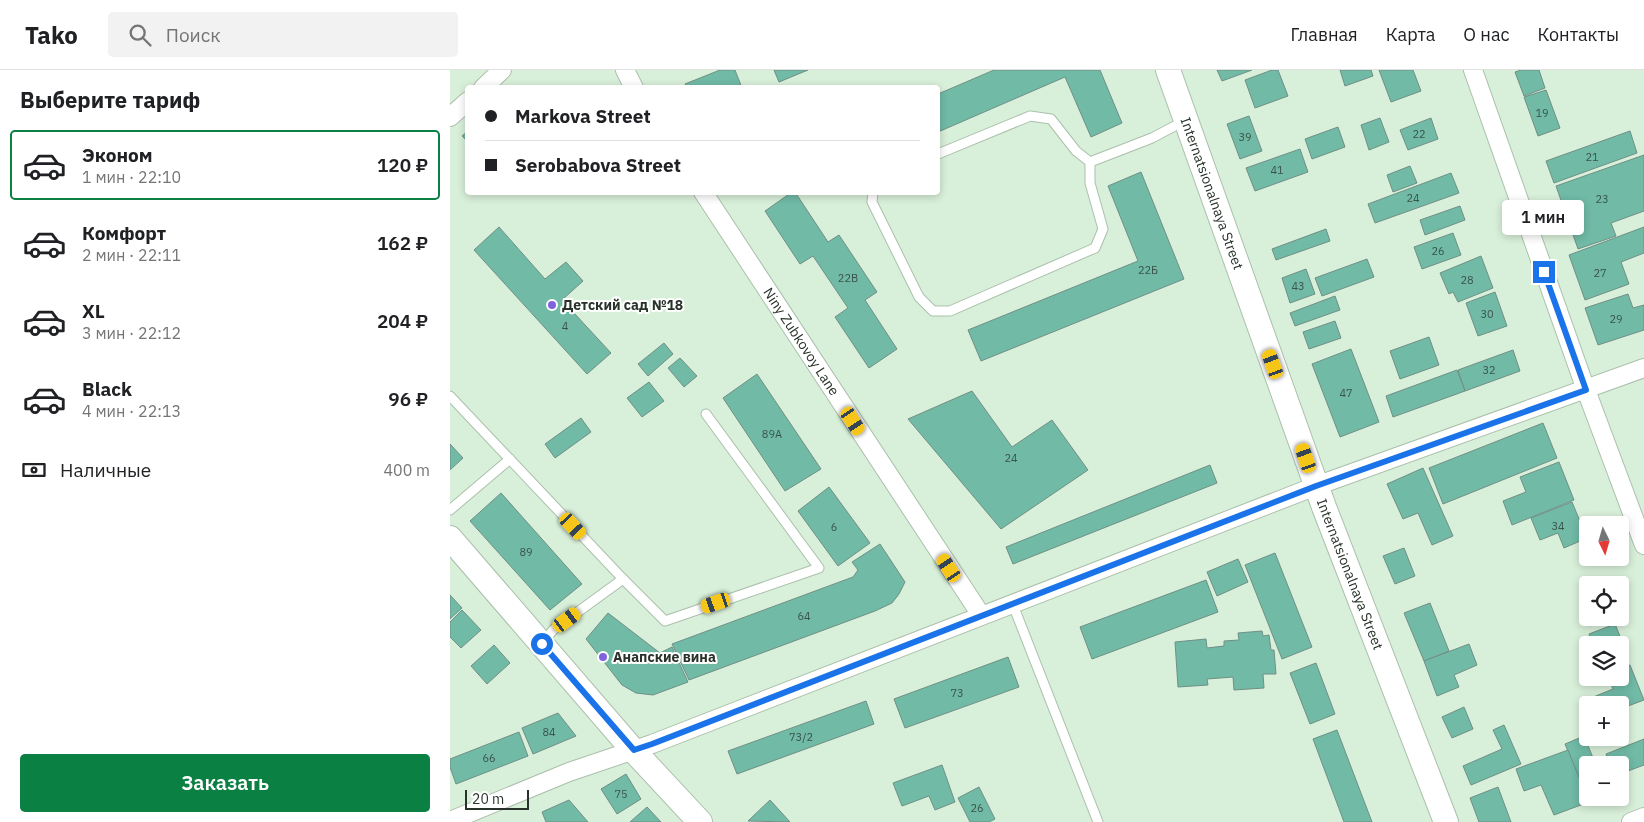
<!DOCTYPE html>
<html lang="ru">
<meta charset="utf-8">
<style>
body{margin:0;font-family:"IBM Plex Sans",sans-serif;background:#f2f2f2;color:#202124;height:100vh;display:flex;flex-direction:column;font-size:19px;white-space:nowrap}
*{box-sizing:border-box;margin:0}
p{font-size:16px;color:#757577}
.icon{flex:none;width:28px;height:28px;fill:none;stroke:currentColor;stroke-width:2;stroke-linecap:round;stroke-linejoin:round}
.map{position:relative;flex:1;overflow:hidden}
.panel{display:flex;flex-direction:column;background:#fff;width:450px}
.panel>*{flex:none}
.guide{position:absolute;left:15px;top:15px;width:475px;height:110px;border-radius:5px;box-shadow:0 2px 8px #0003;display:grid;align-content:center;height:110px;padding:0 20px;background:#fff}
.needle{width:32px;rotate:175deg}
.tools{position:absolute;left:1129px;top:446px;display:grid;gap:10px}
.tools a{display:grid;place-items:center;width:50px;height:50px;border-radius:5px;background:#fff;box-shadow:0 2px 8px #0003;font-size:25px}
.scale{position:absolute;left:15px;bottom:12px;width:64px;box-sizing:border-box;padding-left:5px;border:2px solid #29322a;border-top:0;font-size:14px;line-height:18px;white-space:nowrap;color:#29322a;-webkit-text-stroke:4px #fff;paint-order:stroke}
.end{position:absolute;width:22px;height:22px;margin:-11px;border:6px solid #1a73e8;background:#fff;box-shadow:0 0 0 2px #fff}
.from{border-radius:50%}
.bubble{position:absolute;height:35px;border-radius:5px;background:#fff;box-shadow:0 2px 8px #0003;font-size:16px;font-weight:600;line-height:35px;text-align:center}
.car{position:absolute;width:15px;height:30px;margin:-15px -8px;border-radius:6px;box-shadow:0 0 4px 1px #0007;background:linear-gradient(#f5c518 24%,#345 0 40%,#f5c518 0 76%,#345 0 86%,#f5c518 0)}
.guide b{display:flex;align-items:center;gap:18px;height:48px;font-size:19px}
.guide b+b{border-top:1px solid #e0e0e0}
.guide i{width:12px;height:12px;background:#202124}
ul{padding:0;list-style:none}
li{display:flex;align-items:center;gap:15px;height:70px;margin:0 10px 8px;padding:0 10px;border:2px solid transparent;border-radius:5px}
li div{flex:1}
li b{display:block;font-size:19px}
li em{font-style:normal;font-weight:600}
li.selected{border-color:#0b8043}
li>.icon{width:45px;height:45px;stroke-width:1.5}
h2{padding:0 20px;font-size:22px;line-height:60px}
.pay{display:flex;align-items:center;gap:12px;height:55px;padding:0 20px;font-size:19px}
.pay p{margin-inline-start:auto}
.action{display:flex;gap:10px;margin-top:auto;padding:10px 20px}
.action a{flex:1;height:58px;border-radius:5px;background:#0b8043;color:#fff;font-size:20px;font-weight:600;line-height:58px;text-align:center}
header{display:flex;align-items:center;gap:30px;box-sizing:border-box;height:70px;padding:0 25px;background:#fff;border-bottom:1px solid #e0e0e0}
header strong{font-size:24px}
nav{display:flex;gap:28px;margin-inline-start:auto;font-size:18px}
.search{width:350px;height:45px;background:#f2f2f2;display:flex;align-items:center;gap:12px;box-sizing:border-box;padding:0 18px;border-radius:5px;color:#757577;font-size:19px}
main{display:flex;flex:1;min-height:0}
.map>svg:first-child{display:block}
</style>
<header>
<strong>Tako</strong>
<div class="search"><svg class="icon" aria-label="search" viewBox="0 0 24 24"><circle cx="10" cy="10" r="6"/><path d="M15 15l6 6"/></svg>Поиск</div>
<nav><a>Главная</a><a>Карта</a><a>О нас</a><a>Контакты</a></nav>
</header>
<main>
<section class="panel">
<h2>Выберите тариф</h2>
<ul>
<li class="selected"><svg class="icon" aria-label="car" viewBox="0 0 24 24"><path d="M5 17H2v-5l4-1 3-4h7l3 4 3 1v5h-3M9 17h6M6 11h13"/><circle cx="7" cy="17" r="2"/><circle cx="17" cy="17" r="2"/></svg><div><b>Эконом</b><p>1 мин · 22:10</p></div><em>120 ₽</em></li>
<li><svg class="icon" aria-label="car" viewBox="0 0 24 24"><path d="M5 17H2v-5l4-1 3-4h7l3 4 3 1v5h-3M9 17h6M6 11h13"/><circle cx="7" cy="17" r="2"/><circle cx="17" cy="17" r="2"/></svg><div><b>Комфорт</b><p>2 мин · 22:11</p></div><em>162 ₽</em></li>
<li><svg class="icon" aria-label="car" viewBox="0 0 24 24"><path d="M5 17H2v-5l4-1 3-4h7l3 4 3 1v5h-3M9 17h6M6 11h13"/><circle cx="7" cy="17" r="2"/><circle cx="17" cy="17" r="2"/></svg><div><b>XL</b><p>3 мин · 22:12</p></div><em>204 ₽</em></li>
<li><svg class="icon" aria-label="car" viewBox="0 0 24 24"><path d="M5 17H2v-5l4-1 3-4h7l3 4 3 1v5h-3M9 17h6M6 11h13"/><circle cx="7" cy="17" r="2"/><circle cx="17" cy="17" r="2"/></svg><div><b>Black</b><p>4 мин · 22:13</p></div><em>96 ₽</em></li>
</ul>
<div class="pay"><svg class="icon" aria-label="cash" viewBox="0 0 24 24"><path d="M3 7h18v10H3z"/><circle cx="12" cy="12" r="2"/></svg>Наличные<p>400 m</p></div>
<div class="action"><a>Заказать</a></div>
</section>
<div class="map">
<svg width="1194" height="752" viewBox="0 0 1194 752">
<rect width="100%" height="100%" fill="#d8efd9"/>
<!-- building -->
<g fill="#70baa6" stroke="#708f86">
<polygon points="270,0 285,0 292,18 237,18 235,14"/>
<polygon points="324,0 358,0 329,12"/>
<polygon points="544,0 650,0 672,53 641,67 615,7 488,62 488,24"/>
<polygon points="767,0 802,0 772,11"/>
<polygon points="822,0 828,0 838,26 805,38 795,10"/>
<polygon points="890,0 921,0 923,6 895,16"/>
<polygon points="929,0 963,0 971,21 941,32"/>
<polygon points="1071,0 1089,0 1095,18 1074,26 1065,2"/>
<polygon points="1096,20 1110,58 1088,66 1074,27"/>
<polygon points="799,46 812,81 790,89 777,54"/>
<polygon points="930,48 939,72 919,80 911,55"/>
<polygon points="981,48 988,69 958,80 950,60"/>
<polygon points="888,57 895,77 862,89 855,69"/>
<polygon points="18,61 18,72 12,66"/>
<polygon points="1180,61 1187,83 1104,113 1096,91"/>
<polygon points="850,79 858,102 805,121 796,98"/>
<polygon points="1194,85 1194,141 1161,153 1166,166 1128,179 1106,116"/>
<polygon points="960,96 967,113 943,122 937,105"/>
<polygon points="691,102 734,209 531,291 518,260 688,191 658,116"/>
<polygon points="1001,103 1009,123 925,153 918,134"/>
<polygon points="342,122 345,122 378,172 389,165 427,222 415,230 447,279 419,298 385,247 398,238 363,186 350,194 315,141"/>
<polygon points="1010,136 1015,150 975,165 970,150"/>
<polygon points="49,157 95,209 116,192 133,211 112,230 161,283 137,304 24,180"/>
<polygon points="1194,157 1194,183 1171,192 1179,214 1135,230 1119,185"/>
<polygon points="876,159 880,171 826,190 822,179"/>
<polygon points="1003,163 1011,185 972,199 964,177"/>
<polygon points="1031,186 1043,218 1008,232 1003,222 999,224 990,203"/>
<polygon points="917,189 924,207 872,226 865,208"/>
<polygon points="856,199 865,224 840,233 832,208"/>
<polygon points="1045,222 1057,256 1028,266 1016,233"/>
<polygon points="1178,224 1183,238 1194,235 1194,260 1148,275 1135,238"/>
<polygon points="885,226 890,240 845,256 840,243"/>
<polygon points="885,251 891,268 859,279 853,262"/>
<polygon points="979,267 989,295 950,309 940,281"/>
<polygon points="214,273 223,284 198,306 188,294"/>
<polygon points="901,279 929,352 890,367 862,294"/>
<polygon points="1063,280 1070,301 1015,321 1008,300"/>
<polygon points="230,288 247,306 234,317 218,298"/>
<polygon points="1007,300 1015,321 943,347 936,326"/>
<polygon points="307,304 371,399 335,421 273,328"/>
<polygon points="199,312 214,331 192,347 177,328"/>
<polygon points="522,321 562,377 602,350 638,400 551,459 458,349"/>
<polygon points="131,348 141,362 105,388 95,374"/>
<polygon points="1093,353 1107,388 993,434 979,398"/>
<polygon points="0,374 13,388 0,400"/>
<polygon points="1109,392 1124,430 1062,455 1053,431 1076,422 1070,407"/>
<polygon points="760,395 767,413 563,494 556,477"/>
<polygon points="973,398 1003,466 982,475 968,443 953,449 937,414"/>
<polygon points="379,417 420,473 388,496 348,441"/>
<polygon points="51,423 132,514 100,540 20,451"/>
<polygon points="1122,432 1137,468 1114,478 1108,463 1090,470 1081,448"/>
<polygon points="430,474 455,512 449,524 442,533 425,541 239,610 222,574 403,507 408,500 402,492"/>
<polygon points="954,478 965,506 945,514 933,486"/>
<polygon points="825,483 862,577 832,589 795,495"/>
<polygon points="788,489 798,512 767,526 757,502"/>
<polygon points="756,510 768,542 642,589 630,557"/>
<polygon points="0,525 12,538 0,549"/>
<polygon points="980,533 999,581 974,591 954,543"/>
<polygon points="1138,535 1138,548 1162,548 1140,556 1132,537"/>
<polygon points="12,540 31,560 11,578 0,567 0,552"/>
<polygon points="158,543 210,583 222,577 238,612 203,625 186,623 172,615 136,569"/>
<polygon points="1165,554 1178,586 1170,589 1170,575 1143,575 1139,564"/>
<polygon points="812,561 813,566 819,565 821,580 824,580 826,604 813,604 814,618 784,620 783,607 757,609 758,615 728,617 725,572 756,569 757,578 774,576 774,571 789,570 788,563"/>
<polygon points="1019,574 1027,595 1004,605 1009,617 987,626 974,591"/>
<polygon points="44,575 60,593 37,614 21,596"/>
<polygon points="558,587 569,617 455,658 444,629"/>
<polygon points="866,593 885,644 860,654 840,603"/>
<polygon points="1180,595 1194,630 1170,639 1170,635 1138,635 1138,649 1131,632 1163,619 1158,608 1170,608 1170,599"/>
<polygon points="416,631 424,654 287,704 278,681"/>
<polygon points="1014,637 1023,659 1002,668 992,647"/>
<polygon points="108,643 126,666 83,684 72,658"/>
<polygon points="1054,655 1071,694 1021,715 1013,696 1052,679 1043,660"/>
<polygon points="887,660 922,752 894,752 863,669"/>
<polygon points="69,662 78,686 6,714 0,697 0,689"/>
<polygon points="1134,666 1146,695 1138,695 1138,728 1150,728 1139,732 1115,674"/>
<polygon points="1194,669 1194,695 1170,704 1170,695 1160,695 1156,684"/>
<polygon points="1118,680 1139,732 1104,745 1091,715 1074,721 1066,699"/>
<polygon points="492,695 505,732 485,740 479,726 452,736 443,713"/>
<polygon points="176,704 191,729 167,744 151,719"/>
<polygon points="529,717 545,749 539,752 520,752 508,728"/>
<polygon points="1048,717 1061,752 1029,752 1020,728"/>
<polygon points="119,730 138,752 96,752 92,742"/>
<polygon points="320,730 340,752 298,751"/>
<polygon points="197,737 211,752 180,752"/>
</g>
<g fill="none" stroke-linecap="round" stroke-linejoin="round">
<defs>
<g id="service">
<polyline points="488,84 580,46 601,49 626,81 640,92"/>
<polyline points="640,92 702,68 736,50"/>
<polyline points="423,122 422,132 469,227 483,241 500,241 645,178 653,159 640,113 640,92"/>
<polyline points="0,326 173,509"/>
<polyline points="0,440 60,389"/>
<polyline points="563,535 648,752"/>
<polyline points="92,574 103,560 173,509 215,551 369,498 256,344"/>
</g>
<g id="minor">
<polyline points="175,0 184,18"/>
<polyline points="1023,0 1136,320 1194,475"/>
<polyline points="33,18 52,0"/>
<polyline points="0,47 18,31"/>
<path id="s1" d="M253,122L531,545"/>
<polyline points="0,751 119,702 202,674 866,416 1194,298"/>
<polyline points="1181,752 1194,747"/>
</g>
<g id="secondary">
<path id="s2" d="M718,0L874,437L996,752"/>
<polyline points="0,468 183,680 250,752"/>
</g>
</defs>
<!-- service casing -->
<use href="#service" stroke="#abc0ac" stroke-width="11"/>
<!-- minor casing -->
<use href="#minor" stroke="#abc0ac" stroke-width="20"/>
<!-- secondary casing -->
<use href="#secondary" stroke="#abc0ac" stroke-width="26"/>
<!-- service -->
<use href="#service" stroke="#fff" stroke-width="9"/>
<!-- minor -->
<use href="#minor" stroke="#fff" stroke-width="18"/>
<!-- secondary -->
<use href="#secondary" stroke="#fff" stroke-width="24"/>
</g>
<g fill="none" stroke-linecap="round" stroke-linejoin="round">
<!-- route -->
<polyline stroke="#1a73e8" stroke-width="6" points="92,574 184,680 202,674 866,416 1136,320 1094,202"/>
</g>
<!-- markers -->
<g fill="#7f63de" stroke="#fff" stroke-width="2">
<circle cx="102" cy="235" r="5"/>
<circle cx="153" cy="587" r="5"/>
</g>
<g text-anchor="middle" stroke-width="4" stroke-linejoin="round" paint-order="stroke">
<!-- number labels -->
<g font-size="11" fill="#3b5449">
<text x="1092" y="47">19</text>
<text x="969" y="68">22</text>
<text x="795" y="71">39</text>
<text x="1142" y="91">21</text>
<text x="827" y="104">41</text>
<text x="963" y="132">24</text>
<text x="1152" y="133">23</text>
<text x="988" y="185">26</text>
<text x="698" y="204">22Б</text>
<text x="1150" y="207">27</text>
<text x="398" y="212">22В</text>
<text x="1017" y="214">28</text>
<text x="848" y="220">43</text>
<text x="1037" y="248">30</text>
<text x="1166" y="253">29</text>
<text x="115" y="260">4</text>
<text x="1039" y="304">32</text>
<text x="896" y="327">47</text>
<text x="322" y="368">89А</text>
<text x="561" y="392">24</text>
<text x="1108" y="460">34</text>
<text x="384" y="461">6</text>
<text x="76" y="486">89</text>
<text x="354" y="550">64</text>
<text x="507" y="627">73</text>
<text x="99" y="666">84</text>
<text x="351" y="671">73/2</text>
<text x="39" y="692">66</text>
<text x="171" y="728">75</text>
<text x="527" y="742">26</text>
</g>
<!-- street labels -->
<g font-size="14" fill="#29322a" stroke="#fff">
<text dy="5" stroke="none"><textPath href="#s2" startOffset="131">Internatsionalnaya Street</textPath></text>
<text dy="5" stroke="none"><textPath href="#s1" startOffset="179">Niny Zubkovoy Lane</textPath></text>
<text dy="5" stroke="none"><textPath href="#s2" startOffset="536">Internatsionalnaya Street</textPath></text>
</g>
<!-- poi labels -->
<g font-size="14" font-weight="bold" fill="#29322a" stroke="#fff" text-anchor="start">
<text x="112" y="240">Детский сад №18</text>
<text x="163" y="592">Анапские вина</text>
</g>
</g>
</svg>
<div class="tools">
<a><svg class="needle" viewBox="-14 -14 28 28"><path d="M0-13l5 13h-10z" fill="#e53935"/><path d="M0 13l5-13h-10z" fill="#757577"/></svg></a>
<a><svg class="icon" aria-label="locate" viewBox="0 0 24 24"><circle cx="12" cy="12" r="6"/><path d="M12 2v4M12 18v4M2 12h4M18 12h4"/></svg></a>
<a><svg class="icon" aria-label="layers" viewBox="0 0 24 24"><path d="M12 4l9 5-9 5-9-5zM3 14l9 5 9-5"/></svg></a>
<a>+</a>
<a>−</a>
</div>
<div class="scale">20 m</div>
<i class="end from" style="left:92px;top:574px"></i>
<i class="end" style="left:1094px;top:202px"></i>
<div class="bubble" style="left:1052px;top:130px;width:82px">1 мин</div>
<i class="car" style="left:823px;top:294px;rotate:340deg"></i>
<i class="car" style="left:403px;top:351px;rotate:147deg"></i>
<i class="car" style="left:856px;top:388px;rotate:341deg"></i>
<i class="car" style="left:123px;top:456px;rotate:137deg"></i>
<i class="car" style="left:499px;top:498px;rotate:327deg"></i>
<i class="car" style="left:266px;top:533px;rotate:251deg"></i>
<i class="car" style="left:117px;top:550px;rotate:54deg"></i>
<div class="guide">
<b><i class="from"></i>Markova Street</b>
<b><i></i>Serobabova Street</b>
</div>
</div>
</main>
